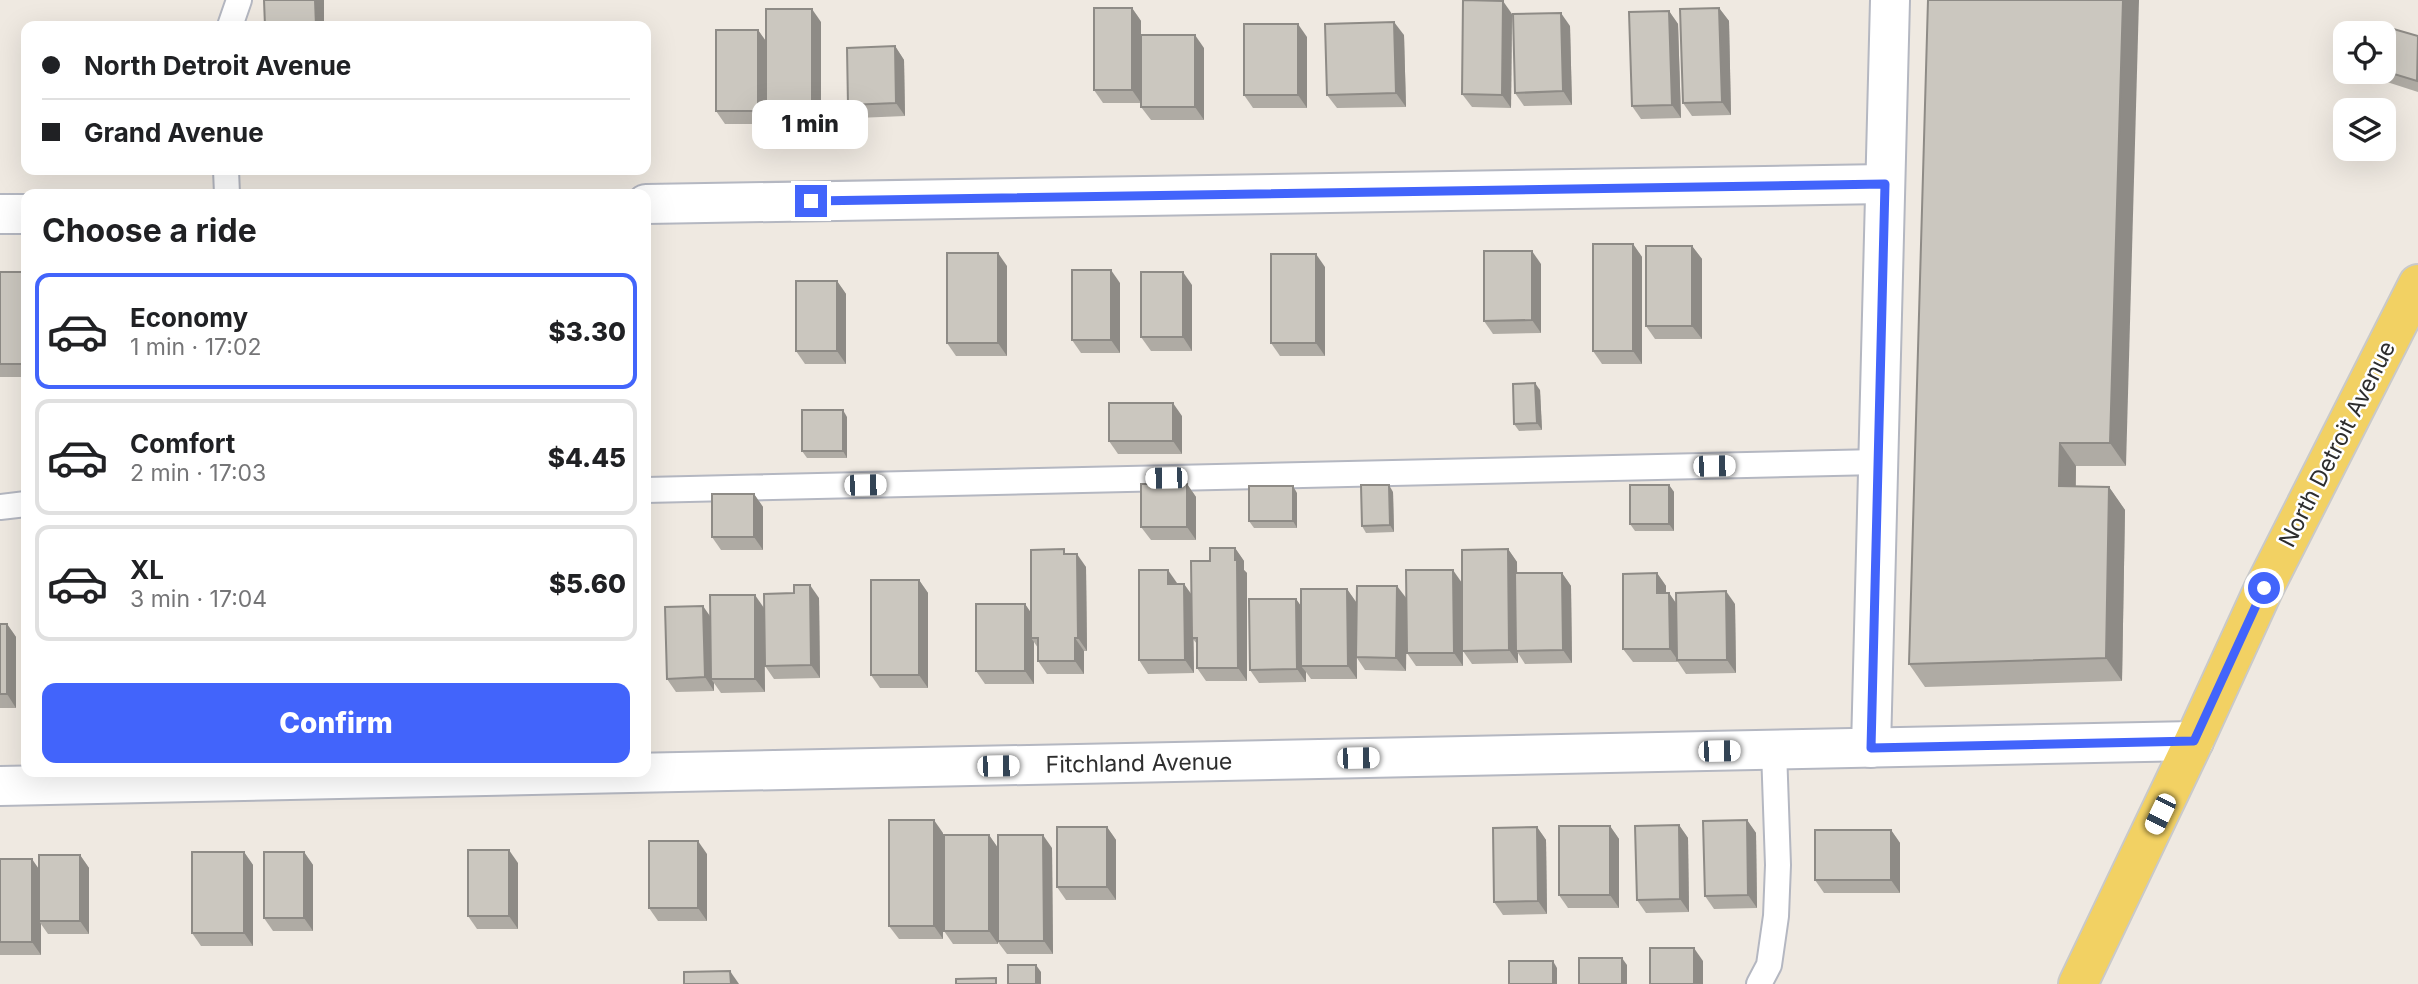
<!DOCTYPE html>
<meta charset="utf-8">
<style>
body{margin:0;font-family:Inter,sans-serif;background:#f6f6f6;color:#202124;height:100vh;display:flex;flex-direction:column;font-size:26px;white-space:nowrap}
*{box-sizing:border-box;margin:0}
p{font-size:23px;color:#757577}
.icon{flex:none;width:38px;height:38px;fill:none;stroke:currentColor;stroke-width:2;stroke-linecap:round;stroke-linejoin:round}
.map{position:relative;flex:1;overflow:hidden}
.panel{position:absolute;left:21px;top:189px;width:630px;height:588px;display:flex;flex-direction:column;background:#fff;border-radius:14px;box-shadow:0 7px 28px #0002}
.panel>*{flex:none}
.top-card{position:absolute;left:21px;top:21px;width:630px;height:154px;border-radius:14px;box-shadow:0 7px 28px #0002;display:grid;align-content:center;height:154px;padding:0 21px;background:#fff}
.fabs{position:absolute;left:2333px;top:21px;display:grid;gap:14px}
.fabs a{display:grid;place-items:center;width:63px;height:63px;border-radius:14px;background:#fff;box-shadow:0 7px 28px #0002;font-size:35px}
.end{position:absolute;width:32px;height:32px;margin:-16px;border:9px solid #4264fb;background:#fff;box-shadow:0 0 0 4px #fff}
.from{border-radius:50%}
.bubble{position:absolute;height:49px;border-radius:14px;background:#fff;box-shadow:0 7px 28px #0002;font-size:23px;font-weight:800;line-height:49px;text-align:center}
.car{position:absolute;width:21px;height:42px;margin:-21px -10px;border-radius:9px;box-shadow:0 0 5px 2px #0007;background:linear-gradient(#fff 24%,#345 0 40%,#fff 0 76%,#345 0 86%,#fff 0)}
.top-card b{display:flex;align-items:center;gap:24px;height:66px;font-size:26px}
.top-card b+b{border-top:2px solid #e0e0e0}
.top-card i{width:18px;height:18px;background:#202124}
ul{padding:0;list-style:none}
li{display:flex;align-items:center;gap:21px;height:116px;margin:0 14px 10px;padding:0 7px;border:4px solid #e0e0e0;border-radius:14px}
li div{flex:1}
li b{display:block;font-size:26px}
li em{font-style:normal;font-weight:800}
li.on{border-color:#4264fb}
li>.icon{width:63px;height:63px;stroke-width:1.5}
h2{padding:0 21px;font-size:32px;line-height:84px}
.button{display:flex;gap:14px;margin-top:auto;padding:14px 21px}
.button a{flex:1;height:80px;border-radius:14px;background:#4264fb;color:#fff;font-size:28px;font-weight:800;line-height:80px;text-align:center}
.map>svg:first-child{display:block}
</style>
<div class="map">
<svg width="2418" height="984" viewBox="0 0 2418 984">
<rect width="100%" height="100%" fill="#efe9e1"/>
<g fill="none" stroke-linecap="round" stroke-linejoin="round">
<defs>
<g id="service">
<polyline points="230,26 239,0"/>
<polyline points="226,170 227,194"/>
<polyline points="646,490 1878,462"/>
<polyline points="0,507 26,504"/>
<polyline points="1759,984 1769,965 1776,916 1778,865 1774,750"/>
</g>
<g id="minor">
<polyline points="646,204 1885,184"/>
<polyline points="0,214 26,214"/>
<polyline points="1871,748 1890,0"/>
<polyline points="0,786 2194,741"/>
</g>
<polyline id="primary" points="2078,984 2194,741 2264,588 2418,284"/>
</defs>
<!-- service casing -->
<use href="#service" stroke="#b4b7c1" stroke-width="28"/>
<!-- minor casing -->
<use href="#minor" stroke="#b4b7c1" stroke-width="42"/>
<!-- primary casing -->
<use href="#primary" stroke="#c9c9c9" stroke-width="42"/>
<!-- service -->
<use href="#service" stroke="#fff" stroke-width="24"/>
<!-- minor -->
<use href="#minor" stroke="#fff" stroke-width="38"/>
<!-- primary -->
<use href="#primary" stroke="#f2d163" stroke-width="38"/>
</g>
<!-- wall -->
<g fill="#afaba4">
<polygon points="1928,0 2126,466 2076,466 2076,486 2109,487 2125,510 2122,681 1925,687 1909,664"/>
<polygon points="1132,8 1141,21 1141,103 1103,103 1094,90"/>
<polygon points="1719,8 1729,21 1731,115 1692,116 1683,103"/>
<polygon points="1669,11 1678,24 1681,118 1641,119 1632,106"/>
<polygon points="1512,14 1511,108 1472,107 1462,94"/>
<polygon points="821,22 821,114 775,114 767,103 767,124 725,124 716,111 758,30 766,41"/>
<polygon points="1570,26 1572,105 1524,106 1515,93"/>
<polygon points="1404,35 1406,107 1337,108 1327,95"/>
<polygon points="2418,36 2418,92 2387,82 2379,72 2384,72 2384,49"/>
<polygon points="1307,37 1307,108 1253,108 1244,95"/>
<polygon points="895,46 904,60 905,116 857,118 848,105"/>
<polygon points="1204,48 1204,120 1151,120 1141,107"/>
<polygon points="1633,244 1642,257 1642,364 1602,364 1593,351"/>
<polygon points="1692,246 1702,259 1702,339 1655,339 1646,326"/>
<polygon points="1541,264 1541,333 1493,334 1484,321"/>
<polygon points="1007,266 1007,356 956,356 947,343"/>
<polygon points="1325,267 1325,356 1280,356 1271,343"/>
<rect x="0" y="272" width="26" height="105"/>
<polygon points="837,281 846,294 846,364 805,364 796,351"/>
<polygon points="1120,283 1120,353 1081,353 1072,340"/>
<polygon points="1192,285 1192,351 1151,351 1141,337"/>
<polygon points="1540,390 1542,430 1519,431 1514,424"/>
<polygon points="1182,416 1182,454 1118,454 1109,441"/>
<polygon points="847,417 847,458 807,458 802,451"/>
<polygon points="1187,484 1196,497 1196,540 1151,540 1141,527"/>
<polygon points="1669,485 1674,492 1674,531 1635,531 1630,524"/>
<polygon points="1393,492 1394,532 1366,533 1362,526"/>
<polygon points="1297,493 1297,528 1254,528 1249,521"/>
<polygon points="754,494 763,507 763,550 721,550 712,537"/>
<polygon points="1235,548 1244,561 1244,570 1247,573 1247,681 1206,681 1197,668 1197,644 1193,639 1194,673 1148,674 1139,660 1177,584 1184,584 1192,595 1210,561"/>
<polygon points="1508,549 1517,562 1517,573 1562,573 1571,586 1572,663 1525,664 1518,653 1518,663 1472,664 1463,651 1463,666 1416,666 1407,653 1406,619 1406,671 1365,670 1357,658 1357,679 1311,679 1306,672 1306,682 1259,683 1250,670 1296,599 1301,606 1347,589 1356,602 1357,636 1406,598 1462,583"/>
<polygon points="1068,554 1086,567 1087,651 1084,651 1084,674 1047,674 1038,661 1038,648 1034,642 1034,684 985,684 976,671 1025,604 1031,614"/>
<polygon points="1657,573 1666,586 1666,593 1669,593 1676,604 1735,604 1736,673 1686,674 1678,662 1633,662 1623,649"/>
<polygon points="919,580 928,593 928,688 880,688 871,675"/>
<polygon points="819,598 820,678 774,679 765,666 764,627 765,692 721,693 714,683 714,691 676,692 667,679 711,617"/>
<polygon points="0,624 7,624 16,637 16,708 0,708"/>
<polygon points="1747,820 1756,833 1757,908 1714,909 1705,896"/>
<polygon points="1679,825 1688,838 1689,912 1646,913 1637,900"/>
<polygon points="1610,826 1619,839 1619,908 1568,908 1559,895"/>
<polygon points="1107,827 1116,840 1116,900 1066,900 1057,887"/>
<polygon points="1537,827 1546,840 1547,914 1503,915 1494,902"/>
<polygon points="1891,830 1900,843 1900,893 1824,893 1815,880"/>
<polygon points="943,833 943,939 899,939 889,926"/>
<polygon points="989,835 998,848 1052,848 1053,954 1007,954 998,942 998,944 953,944 944,931"/>
<polygon points="244,852 253,865 253,946 201,946 192,933"/>
<polygon points="304,852 313,865 313,931 273,931 264,918"/>
<polygon points="707,854 707,921 658,921 649,908"/>
<polygon points="80,855 89,868 89,934 48,934 41,924 41,955 0,955 0,859 39,869"/>
<polygon points="518,863 518,929 477,929 468,916"/>
</g>
<!-- shaded-wall -->
<g fill="#8e8b86">
<polygon points="315,0 324,0 324,26 316,26"/>
<polygon points="2123,0 2139,0 2126,466 2110,443"/>
<polygon points="1503,1 1512,14 1511,108 1502,95"/>
<polygon points="1132,8 1141,21 1141,103 1132,90"/>
<polygon points="1719,8 1729,21 1731,115 1722,102"/>
<polygon points="812,9 821,22 821,114 812,101"/>
<polygon points="1669,11 1678,24 1681,118 1672,105"/>
<polygon points="1561,13 1570,26 1572,105 1563,91"/>
<polygon points="1394,22 1404,35 1406,107 1396,93"/>
<polygon points="1298,24 1307,37 1307,108 1298,95"/>
<polygon points="758,30 767,43 766,101 767,103 767,124 758,111"/>
<polygon points="1195,35 1204,48 1204,120 1195,107"/>
<polygon points="895,46 904,60 905,116 896,103"/>
<polygon points="1633,244 1642,257 1642,364 1633,351"/>
<polygon points="1692,246 1702,259 1702,339 1692,326"/>
<polygon points="1532,251 1541,264 1541,333 1532,320"/>
<polygon points="998,253 1007,266 1007,356 998,343"/>
<polygon points="1316,254 1325,267 1325,356 1316,343"/>
<polygon points="1111,270 1120,283 1120,353 1111,340"/>
<polygon points="1183,272 1192,285 1192,351 1183,337"/>
<polygon points="837,281 846,294 846,364 837,351"/>
<polygon points="1535,383 1540,390 1542,430 1537,423"/>
<polygon points="1173,403 1182,416 1182,454 1173,441"/>
<polygon points="843,410 847,417 847,458 843,451"/>
<polygon points="2060,443 2076,466 2075,509 2059,486"/>
<polygon points="1187,484 1196,497 1196,540 1187,527"/>
<polygon points="1389,485 1393,492 1394,532 1390,525"/>
<polygon points="1669,485 1674,492 1674,531 1669,524"/>
<polygon points="1293,486 1297,493 1297,528 1293,521"/>
<polygon points="2109,487 2125,510 2122,681 2106,658"/>
<polygon points="754,494 763,507 763,550 754,537"/>
<polygon points="1235,548 1244,561 1244,570 1247,573 1247,681 1238,668"/>
<polygon points="1508,549 1517,562 1518,651 1516,651 1518,653 1518,663 1509,650"/>
<polygon points="1077,554 1086,567 1087,651 1078,638"/>
<polygon points="1168,570 1177,583 1177,597 1168,584"/>
<polygon points="1453,570 1462,583 1463,666 1454,653"/>
<polygon points="1562,573 1571,586 1572,663 1563,650"/>
<polygon points="1657,573 1666,586 1666,606 1657,593"/>
<polygon points="919,580 928,593 928,688 919,675"/>
<polygon points="1184,584 1193,597 1194,673 1185,660"/>
<polygon points="810,585 819,598 820,678 811,665"/>
<polygon points="1397,586 1407,599 1406,671 1396,658"/>
<polygon points="1347,589 1356,602 1357,679 1348,666"/>
<polygon points="1726,591 1735,604 1736,673 1727,660"/>
<polygon points="1669,593 1678,606 1679,662 1670,649"/>
<polygon points="755,595 764,608 765,692 755,679"/>
<polygon points="1296,599 1305,612 1301,666 1306,672 1306,682 1297,669"/>
<polygon points="1025,604 1034,617 1031,638 1034,642 1034,684 1025,671"/>
<polygon points="703,606 712,619 711,679 714,683 714,691 705,677"/>
<polygon points="7,624 16,637 16,708 7,694"/>
<polygon points="1075,638 1084,651 1084,674 1075,661"/>
<polygon points="934,820 943,833 943,939 934,926"/>
<polygon points="1747,820 1756,833 1757,908 1748,895"/>
<polygon points="1679,825 1688,838 1689,912 1680,899"/>
<polygon points="1610,826 1619,839 1619,908 1610,895"/>
<polygon points="1107,827 1116,840 1116,900 1107,887"/>
<polygon points="1537,827 1546,840 1547,914 1538,901"/>
<polygon points="1891,830 1900,843 1900,893 1891,880"/>
<polygon points="989,835 998,848 998,944 989,931"/>
<polygon points="1043,835 1052,848 1053,954 1044,941"/>
<polygon points="698,841 707,854 707,921 698,908"/>
<polygon points="509,850 518,863 518,929 509,916"/>
<polygon points="244,852 253,865 253,946 244,933"/>
<polygon points="304,852 313,865 313,931 304,918"/>
<polygon points="80,855 89,868 89,934 80,921"/>
<polygon points="32,859 41,872 39,921 41,924 41,955 32,942"/>
<polygon points="1694,948 1703,961 1703,984 1694,984"/>
<polygon points="1622,958 1627,965 1627,984 1622,984"/>
<polygon points="1553,961 1557,968 1557,984 1553,984"/>
<polygon points="1036,965 1041,972 1041,984 1036,984"/>
<polygon points="730,971 739,984 731,984"/>
</g>
<!-- building -->
<g fill="#cbc7bf" stroke="#8e8b86" stroke-width="2">
<polygon points="264,0 315,0 316,26 265,26"/>
<polygon points="1463,0 1503,1 1502,95 1462,94"/>
<polygon points="1928,0 2123,0 2110,443 2060,443 2059,486 2109,487 2106,658 1909,664"/>
<rect x="1094" y="8" width="38" height="82"/>
<polygon points="1719,8 1722,102 1683,103 1680,9"/>
<rect x="766" y="9" width="46" height="92"/>
<polygon points="1669,11 1672,105 1632,106 1629,12"/>
<polygon points="1561,13 1563,91 1515,93 1513,14"/>
<polygon points="1394,22 1396,93 1327,95 1325,24"/>
<rect x="1244" y="24" width="54" height="71"/>
<polygon points="2390,28 2418,36 2417,81 2384,71 2384,49"/>
<rect x="716" y="30" width="42" height="81"/>
<rect x="1141" y="35" width="54" height="72"/>
<polygon points="895,46 896,103 848,105 847,48"/>
<rect x="1593" y="244" width="40" height="107"/>
<rect x="1646" y="246" width="46" height="80"/>
<polygon points="1484,251 1532,251 1532,320 1484,321"/>
<rect x="947" y="253" width="51" height="90"/>
<rect x="1271" y="254" width="45" height="89"/>
<rect x="1072" y="270" width="39" height="70"/>
<rect x="0" y="272" width="26" height="92"/>
<rect x="1141" y="272" width="42" height="65"/>
<rect x="796" y="281" width="41" height="70"/>
<polygon points="1535,383 1537,423 1514,424 1513,384"/>
<rect x="1109" y="403" width="64" height="38"/>
<rect x="802" y="410" width="41" height="41"/>
<rect x="1141" y="484" width="46" height="43"/>
<polygon points="1361,485 1389,485 1390,525 1362,526"/>
<rect x="1630" y="485" width="39" height="39"/>
<rect x="1249" y="486" width="44" height="35"/>
<rect x="712" y="494" width="42" height="43"/>
<polygon points="1210,548 1235,548 1235,560 1237,560 1238,668 1197,668 1197,638 1192,638 1191,561 1210,561"/>
<polygon points="1064,549 1064,554 1077,554 1078,638 1075,638 1075,661 1038,661 1038,638 1031,638 1031,550"/>
<polygon points="1508,549 1509,650 1462,651 1462,550"/>
<polygon points="1139,570 1168,570 1168,584 1184,584 1185,660 1139,660"/>
<polygon points="1406,570 1453,570 1454,653 1407,653"/>
<polygon points="1515,573 1562,573 1563,650 1516,651"/>
<polygon points="1657,573 1657,593 1669,593 1670,649 1623,649 1623,574"/>
<rect x="871" y="580" width="48" height="95"/>
<polygon points="794,585 810,585 811,665 765,666 764,594 794,593"/>
<polygon points="1357,586 1397,586 1396,658 1356,657"/>
<polygon points="1301,589 1347,589 1348,666 1301,666"/>
<polygon points="1726,591 1727,660 1677,660 1676,593"/>
<polygon points="710,595 755,595 755,679 711,679"/>
<polygon points="1249,599 1296,599 1297,669 1250,670"/>
<rect x="976" y="604" width="49" height="67"/>
<polygon points="703,606 705,677 667,679 665,607"/>
<rect x="0" y="624" width="7" height="70"/>
<rect x="889" y="820" width="45" height="106"/>
<polygon points="1747,820 1748,895 1705,896 1703,821"/>
<polygon points="1679,825 1680,899 1637,900 1635,826"/>
<rect x="1559" y="826" width="51" height="69"/>
<rect x="1057" y="827" width="50" height="60"/>
<polygon points="1537,827 1538,901 1494,902 1493,828"/>
<rect x="1815" y="830" width="76" height="50"/>
<rect x="944" y="835" width="45" height="96"/>
<polygon points="998,835 1043,835 1044,941 998,941"/>
<rect x="649" y="841" width="49" height="67"/>
<rect x="468" y="850" width="41" height="66"/>
<rect x="192" y="852" width="52" height="81"/>
<rect x="264" y="852" width="40" height="66"/>
<rect x="39" y="855" width="41" height="66"/>
<rect x="0" y="859" width="32" height="83"/>
<rect x="1650" y="948" width="44" height="36"/>
<rect x="1579" y="958" width="43" height="26"/>
<rect x="1509" y="961" width="44" height="23"/>
<rect x="1008" y="965" width="28" height="19"/>
<polygon points="730,971 731,984 684,984 684,972"/>
<polygon points="996,978 996,984 956,984 956,979"/>
</g>
<g fill="none" stroke-linecap="round" stroke-linejoin="round">
<!-- route -->
<polyline stroke="#4264fb" stroke-width="9" points="811,201 1885,184 1871,748 2194,741 2264,588"/>
</g>
<g text-anchor="middle" stroke-width="5" stroke-linejoin="round" paint-order="stroke">
<!-- street labels -->
<g font-size="23" fill="#2e2e2e" stroke="#fff">
<text transform="translate(2337 444) rotate(-63)" y="8">North Detroit Avenue</text>
<text transform="translate(1139 763) rotate(-1)" y="8">Fitchland Avenue</text>
</g>
</g>
</svg>
<div class="fabs">
<a><svg class="icon" aria-label="locate" viewBox="0 0 24 24"><circle cx="12" cy="12" r="6"/><path d="M12 2v4M12 18v4M2 12h4M18 12h4"/></svg></a>
<a><svg class="icon" aria-label="layers" viewBox="0 0 24 24"><path d="M12 4l9 5-9 5-9-5zM3 14l9 5 9-5"/></svg></a>
</div>
<i class="end from" style="left:2264px;top:588px"></i>
<i class="end" style="left:811px;top:201px"></i>
<div class="bubble" style="left:752px;top:100px;width:116px">1 min</div>
<i class="car" style="left:1714px;top:466px;rotate:89deg"></i>
<i class="car" style="left:1166px;top:478px;rotate:269deg"></i>
<i class="car" style="left:865px;top:485px;rotate:89deg"></i>
<i class="car" style="left:1719px;top:751px;rotate:89deg"></i>
<i class="car" style="left:1358px;top:758px;rotate:89deg"></i>
<i class="car" style="left:998px;top:766px;rotate:89deg"></i>
<i class="car" style="left:2160px;top:814px;rotate:206deg"></i>
<div class="top-card">
<b><i class="from"></i>North Detroit Avenue</b>
<b><i></i>Grand Avenue</b>
</div>
<section class="panel">
<h2>Choose a ride</h2>
<ul>
<li class="on"><svg class="icon" aria-label="car" viewBox="0 0 24 24"><path d="M5 17H2v-5l4-1 3-4h7l3 4 3 1v5h-3M9 17h6M6 11h13"/><circle cx="7" cy="17" r="2"/><circle cx="17" cy="17" r="2"/></svg><div><b>Economy</b><p>1 min · 17:02</p></div><em>$3.30</em></li>
<li><svg class="icon" aria-label="car" viewBox="0 0 24 24"><path d="M5 17H2v-5l4-1 3-4h7l3 4 3 1v5h-3M9 17h6M6 11h13"/><circle cx="7" cy="17" r="2"/><circle cx="17" cy="17" r="2"/></svg><div><b>Comfort</b><p>2 min · 17:03</p></div><em>$4.45</em></li>
<li><svg class="icon" aria-label="car" viewBox="0 0 24 24"><path d="M5 17H2v-5l4-1 3-4h7l3 4 3 1v5h-3M9 17h6M6 11h13"/><circle cx="7" cy="17" r="2"/><circle cx="17" cy="17" r="2"/></svg><div><b>XL</b><p>3 min · 17:04</p></div><em>$5.60</em></li>
</ul>
<div class="button"><a>Confirm</a></div>
</section>
</div>
